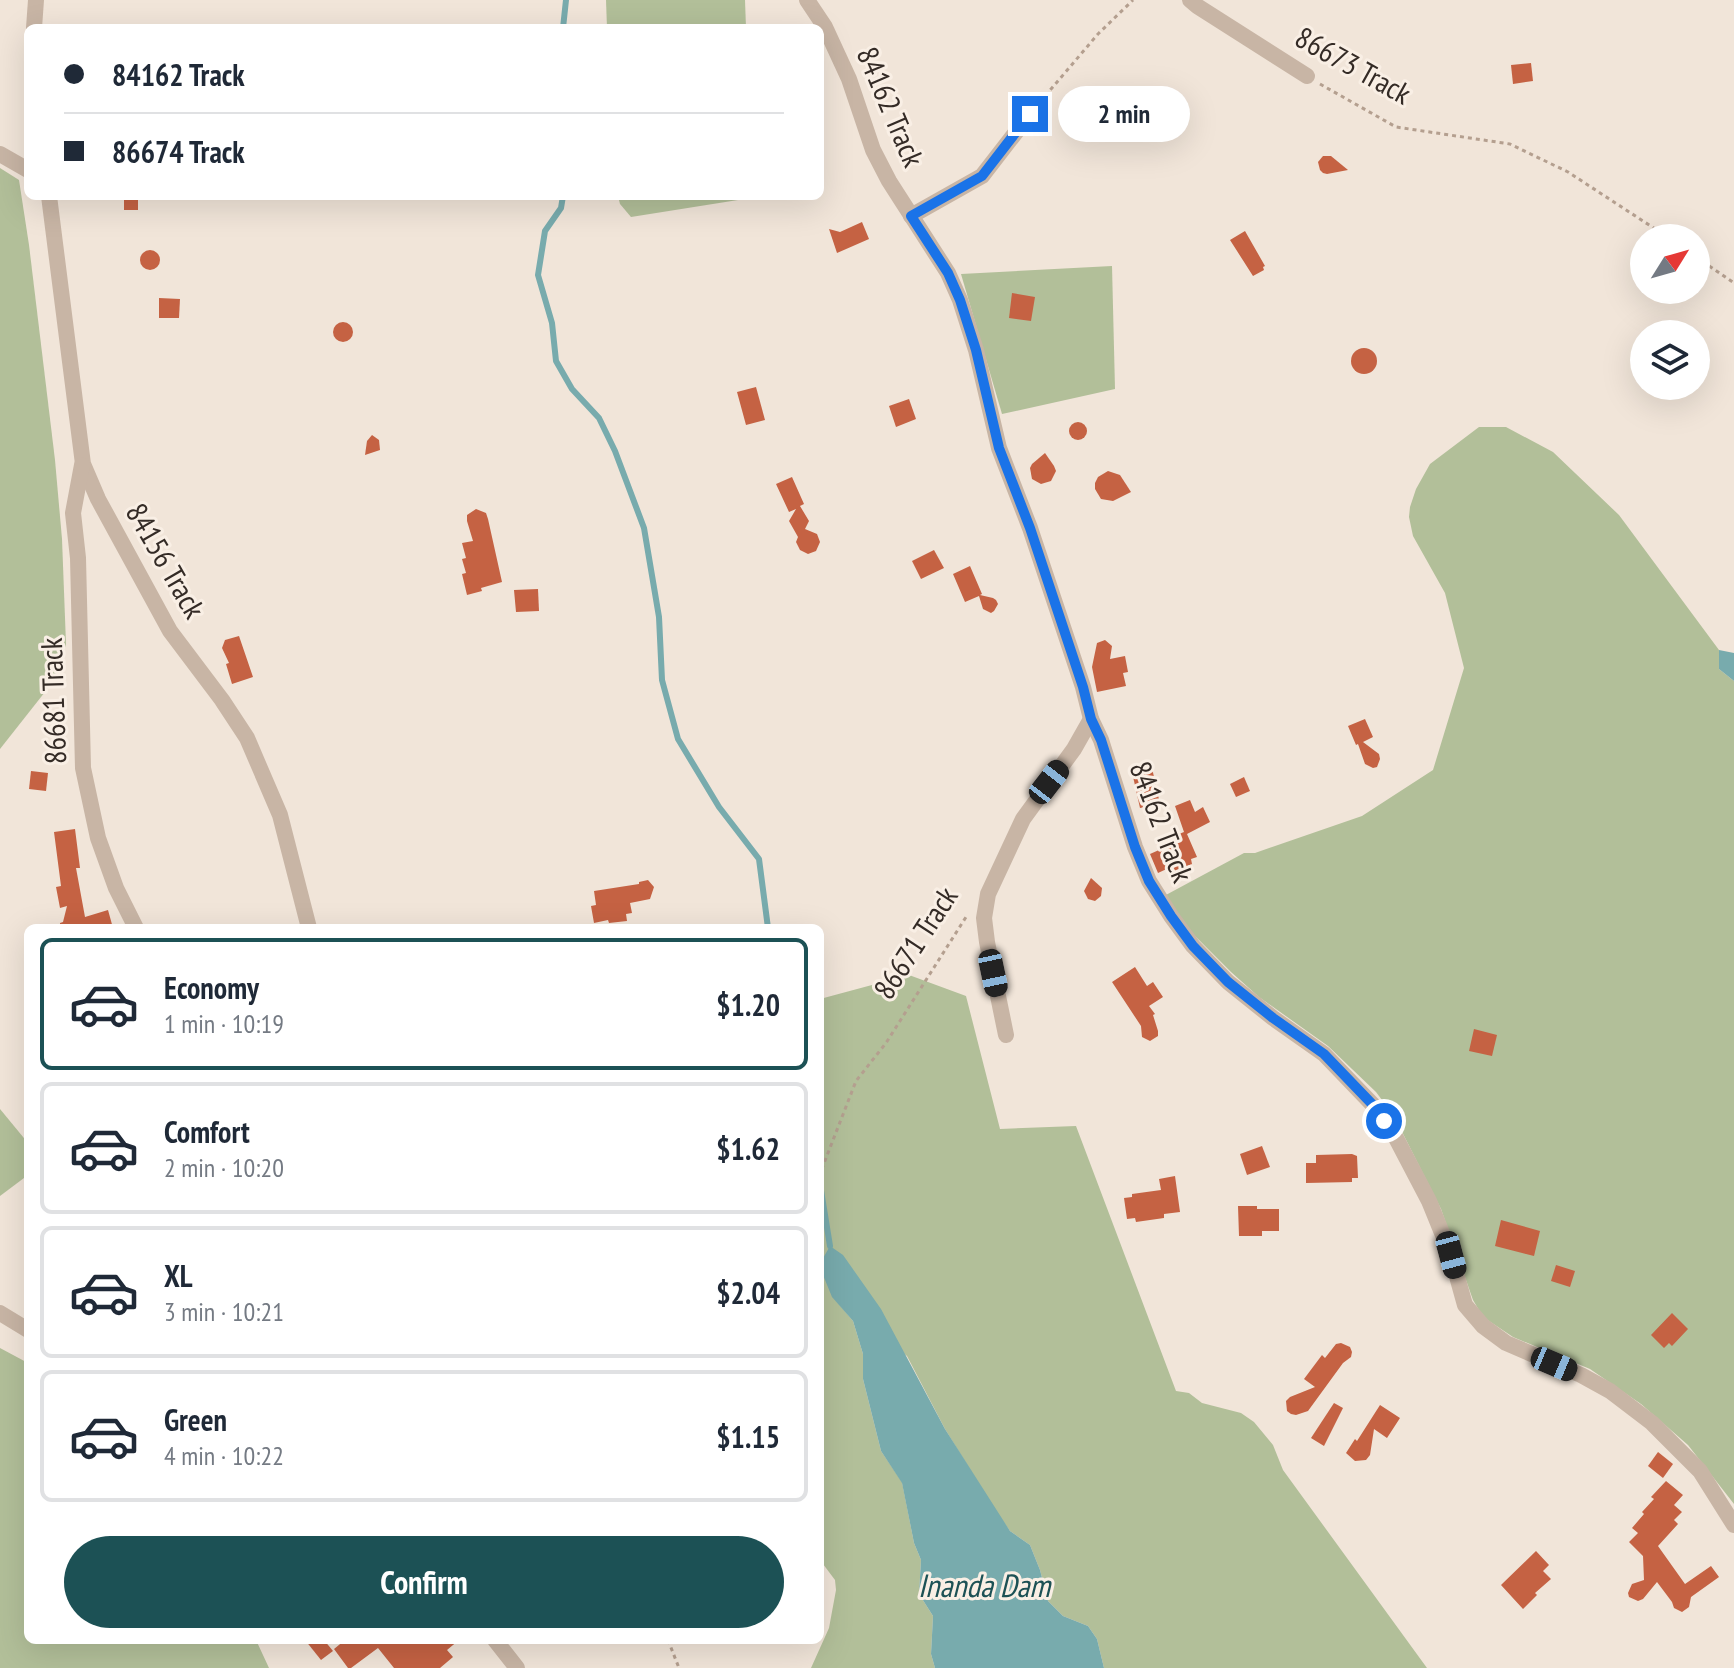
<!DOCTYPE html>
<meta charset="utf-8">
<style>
body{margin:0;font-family:"PT Sans Narrow",sans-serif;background:#f6f6f7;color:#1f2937;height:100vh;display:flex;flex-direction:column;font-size:30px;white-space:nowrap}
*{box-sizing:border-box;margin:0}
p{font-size:26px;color:#747a83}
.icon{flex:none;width:44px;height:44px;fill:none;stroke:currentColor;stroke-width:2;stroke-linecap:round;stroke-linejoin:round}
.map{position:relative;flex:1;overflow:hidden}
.details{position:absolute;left:24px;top:924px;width:800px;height:720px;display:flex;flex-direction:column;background:#fff;border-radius:12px;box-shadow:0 8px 32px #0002}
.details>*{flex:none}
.guide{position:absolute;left:24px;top:24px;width:800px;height:176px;border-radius:12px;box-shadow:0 8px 32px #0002;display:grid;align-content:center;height:176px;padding:0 40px;background:#fff}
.needle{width:52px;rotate:53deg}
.buttons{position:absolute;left:1630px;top:224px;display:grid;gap:16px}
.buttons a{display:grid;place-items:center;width:80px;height:80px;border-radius:50%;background:#fff;box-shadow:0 8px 32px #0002;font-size:40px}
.end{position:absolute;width:36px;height:36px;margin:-18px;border:10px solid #1a73e8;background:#fff;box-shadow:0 0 0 4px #fff}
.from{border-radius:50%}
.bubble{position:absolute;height:56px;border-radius:28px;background:#fff;box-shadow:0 8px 32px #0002;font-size:26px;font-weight:800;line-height:56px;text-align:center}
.car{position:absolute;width:24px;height:48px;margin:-24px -12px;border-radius:10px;box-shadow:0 0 6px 2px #0007;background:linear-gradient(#222 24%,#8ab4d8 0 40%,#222 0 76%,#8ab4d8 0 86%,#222 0)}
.guide b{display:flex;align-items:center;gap:28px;height:76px;font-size:30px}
.guide b+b{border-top:2px solid #e0e1e3}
.guide i{width:20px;height:20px;background:#1f2937}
ul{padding:14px 0 0;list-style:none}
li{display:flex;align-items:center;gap:24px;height:132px;margin:0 16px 12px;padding:0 24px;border:4px solid #e0e1e3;border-radius:12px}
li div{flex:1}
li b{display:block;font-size:30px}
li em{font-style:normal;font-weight:800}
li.active{border-color:#1c5155}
li>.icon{width:72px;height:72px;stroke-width:1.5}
.primary-button{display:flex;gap:16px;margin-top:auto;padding:16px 40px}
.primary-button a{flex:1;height:92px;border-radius:48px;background:#1c5155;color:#fff;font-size:32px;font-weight:800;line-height:92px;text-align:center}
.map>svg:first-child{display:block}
</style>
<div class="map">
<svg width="1734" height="1668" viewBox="0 0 1734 1668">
<rect width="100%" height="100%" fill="#f1e5d9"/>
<!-- green -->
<g fill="#b2bf99">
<polygon points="606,0 745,0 746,28 607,28"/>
<polygon points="0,168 19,180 29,245 55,460 62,539 66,644 56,678 0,749"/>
<polygon points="618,196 743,196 738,200 631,217 620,204"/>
<polygon points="1112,266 1115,389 1002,414 961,274"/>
<polygon points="1479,427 1506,427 1553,452 1619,515 1719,650 1719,669 1734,681 1734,1504 1688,1445 1641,1404 1590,1369 1513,1337 1483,1317 1473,1300 1441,1209 1394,1116 1376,1092 1328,1046 1259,997 1231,972 1187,928 1164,896 1244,853 1255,853 1362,816 1433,770 1464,668 1445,593 1413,536 1409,517 1410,507 1416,489 1430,464"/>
<polygon points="909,975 966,996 1000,1129 1076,1126 1176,1391 1189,1393 1202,1403 1241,1413 1254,1422 1273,1445 1283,1470 1427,1668 1104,1668 1097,1639 1088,1626 1063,1616 1048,1601 1040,1570 1030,1545 1010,1531 995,1510 945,1429 907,1356 833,1297 853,1321 863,1354 863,1379 881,1451 902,1482 914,1543 921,1560 919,1594 933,1616 931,1654 935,1668 811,1668 829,1628 836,1590 835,1580 820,1560 820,999"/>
<polygon points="0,1109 28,1143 28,1175 0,1196"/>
<polygon points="0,1348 28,1363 28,1640 256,1640 269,1668 0,1668"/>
</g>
<!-- water -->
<g fill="#78abad">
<polygon points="1719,650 1734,653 1734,681 1719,669"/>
<polygon points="830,1246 843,1255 881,1309 945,1429 1010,1531 1030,1545 1040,1570 1048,1601 1063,1616 1088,1626 1097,1639 1104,1668 935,1668 931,1654 933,1616 919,1594 921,1560 914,1543 902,1483 881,1451 863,1379 863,1354 853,1321 832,1297 823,1275 822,1260"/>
</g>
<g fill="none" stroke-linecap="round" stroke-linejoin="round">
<!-- stream -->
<g stroke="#78abad" stroke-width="6">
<polyline points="563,28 566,0"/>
<polyline points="563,196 561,208 545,231 538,275 552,323 556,361 572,389 599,418 615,451 644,528 659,617 662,680 678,739 719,807 759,859 768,928"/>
<polyline points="820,1057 820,1063"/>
<polyline points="820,1184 830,1246"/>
</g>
</g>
<!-- building -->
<g fill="#c56243">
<polygon points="1531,63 1533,81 1513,84 1511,65"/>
<polygon points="1115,110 1121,116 1121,122 1114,125 1110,124 1099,114 1071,134 1059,117"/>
<polygon points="1323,156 1331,156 1348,170 1327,174 1323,173 1320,170 1318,162"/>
<rect x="124" y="196" width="14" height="14"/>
<polygon points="862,222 869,239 837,253 829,229 840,232"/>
<polygon points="1245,231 1265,266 1263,267 1264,270 1253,276 1230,240"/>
<circle cx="150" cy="260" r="10"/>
<polygon points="1012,293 1035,297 1031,321 1009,318"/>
<polygon points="159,298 180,299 179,318 159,318"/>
<circle cx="343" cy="332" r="10"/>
<circle cx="1364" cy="361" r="13"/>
<polygon points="756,387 765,420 746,425 737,392"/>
<polygon points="909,399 916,419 896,427 889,406"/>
<circle cx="1078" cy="431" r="9"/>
<polygon points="372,435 379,440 380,450 365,455 367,441"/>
<polygon points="1045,453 1054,466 1056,471 1051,481 1041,484 1032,479 1030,468 1032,464"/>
<polygon points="1108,471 1120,475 1131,492 1113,501 1101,499 1095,489 1095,483 1098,477"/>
<polygon points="792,477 804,504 800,506 809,521 805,529 817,534 820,542 816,551 808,554 800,550 796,542 798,537 789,521 796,509 789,512 776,484"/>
<polygon points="476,509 486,513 488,519 502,582 481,588 482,591 467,595 462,574 466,573 462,559 466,558 462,543 473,541 467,521 467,515"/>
<polygon points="934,550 944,568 921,579 912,561"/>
<polygon points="970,566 982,594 980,595 993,598 996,600 998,604 994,611 991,613 983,609 979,596 965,602 953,574"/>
<polygon points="538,589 539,611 516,612 514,590"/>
<polygon points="239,636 253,677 232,684 226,664 229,663 222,648 225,640"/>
<polygon points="1105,640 1112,646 1110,659 1125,656 1128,672 1123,673 1126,686 1097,692 1092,667 1097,643"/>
<polygon points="1365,719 1373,737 1363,742 1379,754 1380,759 1377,767 1373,768 1365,764 1358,744 1356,745 1348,726"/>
<polygon points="1152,768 1160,804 1140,808 1132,772"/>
<polygon points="31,771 48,773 46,791 29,789"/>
<polygon points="1244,777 1250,791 1236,797 1230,784"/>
<polygon points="1190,800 1195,812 1203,807 1210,822 1187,834 1197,857 1191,859 1192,864 1175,871 1173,866 1158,873 1150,854 1159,850 1156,843 1184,832 1175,806"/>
<polygon points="75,829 80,868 76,868 85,917 108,910 113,928 60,928 60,923 63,922 67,906 60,908 56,887 61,886 54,832"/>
<polygon points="1091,878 1102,888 1101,896 1095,901 1088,899 1084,891"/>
<polygon points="648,880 654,887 650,899 630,903 632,913 626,914 627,921 609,923 608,920 594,923 591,906 596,905 594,891 639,884 639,882"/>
<polygon points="1135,967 1147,986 1153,982 1163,997 1149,1006 1155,1014 1153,1015 1158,1031 1158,1036 1150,1041 1142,1037 1141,1026 1112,982"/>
<polygon points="1474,1029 1497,1035 1492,1056 1469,1051"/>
<polygon points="1262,1146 1270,1167 1247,1175 1240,1154"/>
<polygon points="1352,1154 1357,1156 1358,1178 1352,1178 1352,1182 1306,1183 1306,1163 1316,1163 1316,1155"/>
<polygon points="1175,1176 1180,1212 1164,1214 1164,1218 1136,1222 1135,1218 1127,1219 1124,1198 1132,1197 1132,1194 1161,1190 1159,1179"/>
<polygon points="1238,1206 1257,1206 1257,1209 1279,1209 1279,1231 1262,1231 1262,1236 1239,1236"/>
<polygon points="1501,1220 1540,1231 1534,1256 1495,1246"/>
<polygon points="1556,1265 1575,1271 1570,1287 1551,1281"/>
<polygon points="1672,1313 1688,1329 1672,1346 1669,1343 1664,1348 1651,1335"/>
<polygon points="1341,1343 1350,1347 1352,1352 1351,1357 1343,1363 1308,1411 1296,1415 1291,1414 1287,1411 1286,1401 1290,1397 1315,1387 1304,1379 1322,1355 1325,1358 1336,1344"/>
<polygon points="1334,1403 1343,1408 1324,1446 1311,1438"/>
<polygon points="1380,1405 1400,1418 1387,1438 1374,1429 1370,1455 1366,1460 1355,1461 1346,1453 1355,1439 1357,1441"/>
<polygon points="1658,1452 1673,1464 1663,1478 1648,1466"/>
<polygon points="1666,1481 1683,1495 1674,1505 1682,1512 1674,1520 1678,1524 1658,1546 1685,1584 1711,1566 1719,1577 1691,1597 1689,1607 1682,1612 1674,1608 1672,1602 1657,1582 1643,1599 1638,1601 1629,1597 1628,1593 1632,1584 1644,1580 1643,1556 1629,1542 1638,1533 1632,1528 1644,1514 1642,1512 1654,1499 1651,1497"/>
<polygon points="1536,1551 1549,1565 1543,1571 1551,1579 1535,1593 1537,1595 1523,1609 1501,1585"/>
<polygon points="305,1640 324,1640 333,1651 321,1660"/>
<polygon points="345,1640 459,1640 447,1650 453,1657 440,1668 394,1668 378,1648 351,1668 348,1668 334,1649"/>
</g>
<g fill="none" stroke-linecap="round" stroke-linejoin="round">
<!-- path -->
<g stroke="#b49f8f" stroke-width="3" stroke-dasharray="4 4" stroke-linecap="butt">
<polyline points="1320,84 1396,127 1510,144 1568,172 1669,238"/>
<polyline points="1040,102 1098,34 1133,0"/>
<polyline points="1696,257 1734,283"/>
<polyline points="820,1209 821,1171 856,1081 886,1043 966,917"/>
<polyline points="668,1640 679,1668"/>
</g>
<!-- minor -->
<g stroke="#c8b5a5" stroke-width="16">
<polyline points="807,0 825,27 849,79 873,150 889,181 948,273 960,300 976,350 999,448 1030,528 1083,687 1091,719 1101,740 1135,847 1149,881 1171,916 1193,946 1228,982 1273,1018 1324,1054 1373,1105 1396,1138 1429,1201 1451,1255 1465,1305 1483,1326 1506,1343 1581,1375 1610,1391 1652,1423 1700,1471 1734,1525"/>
<polyline points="1190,0 1197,6 1307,76"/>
<polyline points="34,28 36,0"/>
<polyline points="0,154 28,170"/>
<polyline points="49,196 83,464 98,499 170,631 222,700 247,738 280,815 309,928"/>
<polyline points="911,216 982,176 1030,114"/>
<polyline points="82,465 73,513 78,558 83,768 98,838 116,888 136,928"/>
<polyline points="1006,1035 987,942 984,918 988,894 1023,819 1074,749 1091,719"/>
<polyline points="0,1313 28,1330"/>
<polyline points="495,1640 517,1668"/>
</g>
</g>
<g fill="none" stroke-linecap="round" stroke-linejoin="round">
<!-- route -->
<polyline stroke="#1a73e8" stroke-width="10" points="1030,114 982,176 911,216 948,273 960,300 976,350 999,448 1030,528 1083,687 1091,719 1101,740 1135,847 1149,881 1171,916 1193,946 1228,982 1273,1018 1324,1054 1373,1105 1384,1121"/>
</g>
<g text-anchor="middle" stroke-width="6" stroke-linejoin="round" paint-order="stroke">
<!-- street labels -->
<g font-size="30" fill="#342b26" stroke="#f9efe5">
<text transform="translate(1353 66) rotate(29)" y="10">86673 Track</text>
<text transform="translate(890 107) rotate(67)" y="10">84162 Track</text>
<text transform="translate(165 561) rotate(60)" y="10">84156 Track</text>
<text transform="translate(54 701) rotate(-92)" y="10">86681 Track</text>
<text transform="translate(1161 822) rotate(69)" y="10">84162 Track</text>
<text transform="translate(916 943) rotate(-57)" y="10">86671 Track</text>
</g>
<!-- water labels -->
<g font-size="32" font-style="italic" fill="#1c5155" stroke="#f9efe5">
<text x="984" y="1597">Inanda Dam</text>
</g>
</g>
</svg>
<div class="buttons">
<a><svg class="needle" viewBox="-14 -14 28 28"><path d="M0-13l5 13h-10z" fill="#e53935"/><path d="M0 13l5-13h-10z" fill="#747a83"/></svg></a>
<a><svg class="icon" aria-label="layers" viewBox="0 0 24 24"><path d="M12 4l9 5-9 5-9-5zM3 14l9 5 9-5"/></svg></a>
</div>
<i class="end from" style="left:1384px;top:1121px"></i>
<i class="end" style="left:1030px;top:114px"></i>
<div class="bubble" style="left:1058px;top:86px;width:132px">2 min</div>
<i class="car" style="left:1049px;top:782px;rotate:38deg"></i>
<i class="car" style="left:993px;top:973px;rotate:168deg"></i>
<i class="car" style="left:1451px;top:1255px;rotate:165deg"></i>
<i class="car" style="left:1554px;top:1364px;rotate:113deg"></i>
<div class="guide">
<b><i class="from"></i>84162 Track</b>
<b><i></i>86674 Track</b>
</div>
<section class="details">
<ul>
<li class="active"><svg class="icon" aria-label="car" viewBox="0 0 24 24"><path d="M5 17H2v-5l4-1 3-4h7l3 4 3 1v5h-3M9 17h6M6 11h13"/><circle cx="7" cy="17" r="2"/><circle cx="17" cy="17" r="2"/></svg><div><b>Economy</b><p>1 min · 10:19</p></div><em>$1.20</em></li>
<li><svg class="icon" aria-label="car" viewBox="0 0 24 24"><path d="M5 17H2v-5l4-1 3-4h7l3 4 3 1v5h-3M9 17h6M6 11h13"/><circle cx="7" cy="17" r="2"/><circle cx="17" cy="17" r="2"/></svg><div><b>Comfort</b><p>2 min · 10:20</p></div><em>$1.62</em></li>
<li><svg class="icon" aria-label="car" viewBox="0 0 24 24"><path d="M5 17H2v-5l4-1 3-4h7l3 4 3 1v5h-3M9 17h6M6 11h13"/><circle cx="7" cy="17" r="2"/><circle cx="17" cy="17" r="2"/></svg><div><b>XL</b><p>3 min · 10:21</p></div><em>$2.04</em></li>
<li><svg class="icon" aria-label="car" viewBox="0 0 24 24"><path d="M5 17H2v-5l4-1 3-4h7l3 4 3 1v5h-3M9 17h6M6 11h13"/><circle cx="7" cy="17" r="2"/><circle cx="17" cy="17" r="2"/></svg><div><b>Green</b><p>4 min · 10:22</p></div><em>$1.15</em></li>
</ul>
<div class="primary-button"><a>Confirm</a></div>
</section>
</div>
